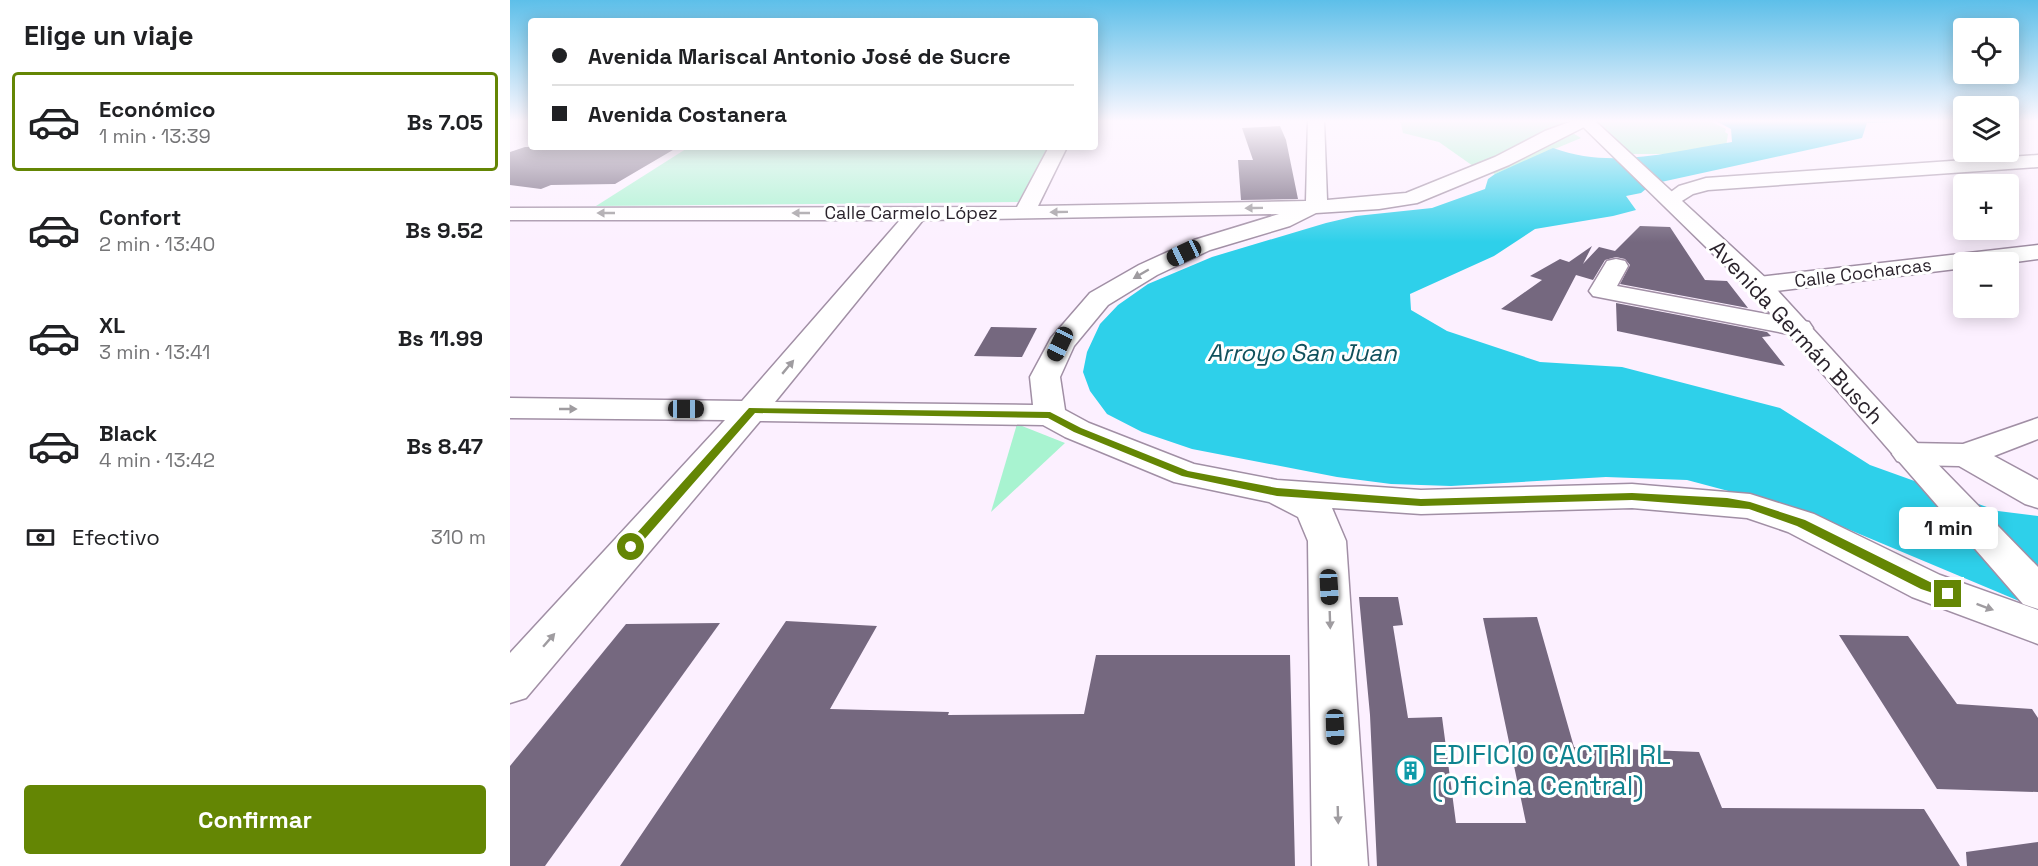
<!DOCTYPE html>
<html lang="es">
<meta charset="utf-8">
<style>
body{margin:0;font-family:"Space Grotesk",sans-serif;background:#f6f6f6;color:#202124;height:100vh;display:flex;flex-direction:column;font-size:22px;white-space:nowrap}
*{box-sizing:border-box;margin:0}
p{font-size:20px;color:#757577}
.icon{flex:none;width:33px;height:33px;fill:none;stroke:currentColor;stroke-width:2;stroke-linecap:round;stroke-linejoin:round}
.map{position:relative;flex:1;overflow:hidden}
.sheet{display:flex;flex-direction:column;background:#fff;width:510px}
.sheet>*{flex:none}
.hud{position:absolute;left:18px;top:18px;width:570px;height:132px;border-radius:6px;box-shadow:0 3px 15px #0003;display:grid;align-content:center;height:132px;padding:0 24px;background:#fff}
.controls{position:absolute;left:1443px;top:18px;display:grid;gap:12px}
.controls a{display:grid;place-items:center;width:66px;height:66px;border-radius:6px;background:#fff;box-shadow:0 3px 15px #0003;font-size:30px}
.end{position:absolute;width:27px;height:27px;margin:-14px;border:8px solid #648604;background:#fff;box-shadow:0 0 0 3px #fff}
.from{border-radius:50%}
.bubble{position:absolute;height:42px;border-radius:6px;background:#fff;box-shadow:0 3px 15px #0003;font-size:20px;font-weight:800;line-height:42px;text-align:center}
.car{position:absolute;width:18px;height:36px;margin:-18px -9px;border-radius:8px;box-shadow:0 0 4px 2px #0007;background:linear-gradient(#222 24%,#8ab4d8 0 40%,#222 0 76%,#8ab4d8 0 86%,#222 0)}
.hud b{display:flex;align-items:center;gap:21px;height:57px;font-size:22px}
.hud b+b{border-top:2px solid #e0e0e0}
.hud i{width:15px;height:15px;background:#202124}
ul{padding:0;list-style:none}
li{display:flex;align-items:center;gap:18px;height:99px;margin:0 12px 9px;padding:0 12px;border:3px solid transparent;border-radius:6px}
li div{flex:1}
li b{display:block;font-size:22px}
li em{font-style:normal;font-weight:800}
li.on{border-color:#648604}
li>.icon{width:54px;height:54px;stroke-width:1.5}
h2{padding:0 24px;font-size:27px;line-height:72px}
.pay{display:flex;align-items:center;gap:15px;height:66px;padding:0 24px;font-size:22px}
.pay p{margin-inline-start:auto}
.primary-button{display:flex;gap:12px;margin-top:auto;padding:12px 24px}
.primary-button a{flex:1;height:69px;border-radius:6px;background:#648604;color:#fff;font-size:24px;font-weight:800;line-height:69px;text-align:center}
main{display:flex;flex:1;min-height:0}
.map>svg:first-child{display:block}
</style>
<main>
<section class="sheet">
<h2>Elige un viaje</h2>
<ul>
<li class="on"><svg class="icon" aria-label="car" viewBox="0 0 24 24"><path d="M5 17H2v-5l4-1 3-4h7l3 4 3 1v5h-3M9 17h6M6 11h13"/><circle cx="7" cy="17" r="2"/><circle cx="17" cy="17" r="2"/></svg><div><b>Económico</b><p>1 min · 13:39</p></div><em>Bs 7.05</em></li>
<li><svg class="icon" aria-label="car" viewBox="0 0 24 24"><path d="M5 17H2v-5l4-1 3-4h7l3 4 3 1v5h-3M9 17h6M6 11h13"/><circle cx="7" cy="17" r="2"/><circle cx="17" cy="17" r="2"/></svg><div><b>Confort</b><p>2 min · 13:40</p></div><em>Bs 9.52</em></li>
<li><svg class="icon" aria-label="car" viewBox="0 0 24 24"><path d="M5 17H2v-5l4-1 3-4h7l3 4 3 1v5h-3M9 17h6M6 11h13"/><circle cx="7" cy="17" r="2"/><circle cx="17" cy="17" r="2"/></svg><div><b>XL</b><p>3 min · 13:41</p></div><em>Bs 11.99</em></li>
<li><svg class="icon" aria-label="car" viewBox="0 0 24 24"><path d="M5 17H2v-5l4-1 3-4h7l3 4 3 1v5h-3M9 17h6M6 11h13"/><circle cx="7" cy="17" r="2"/><circle cx="17" cy="17" r="2"/></svg><div><b>Black</b><p>4 min · 13:42</p></div><em>Bs 8.47</em></li>
</ul>
<div class="pay"><svg class="icon" aria-label="cash" viewBox="0 0 24 24"><path d="M3 7h18v10H3z"/><circle cx="12" cy="12" r="2"/></svg>Efectivo<p>310 m</p></div>
<div class="primary-button"><a>Confirmar</a></div>
</section>
<div class="map">
<svg width="1528" height="866" viewBox="0 0 1528 866">
<rect width="100%" height="100%" fill="#fcf0ff"/>
<!-- green -->
<g fill="#a8f3d0">
<polygon points="890,120 1055,120 1058,124 1051,126 1071,138 985,174 963,166 929,142 893,133"/>
<polygon points="1083,120 1198,120 1216,129 1215,132 1218,134 1216,147 1159,154 1121,154"/>
<polygon points="179,147 540,147 508,202 86,206"/>
<polygon points="507,424 555,443 481,512"/>
</g>
<!-- water -->
<path fill="#2ed0ea" d="M1204,120H1453L1357,123L1352,138L1142,184L1131,193L1116,196L1126,210L1103,216L1025,229L984,256L900,294L901,310L937,331L1030,362L1112,367L1270,408L1360,465L1488,511L1528,516V609L1297,512L1177,480L1096,477L941,486L881,484L827,477L682,449L632,432L597,414L580,391L573,372L577,352L590,324L608,305L638,284L702,257L816,223L846,216L922,208L975,189L978,179L985,174L1043,148C1103,170 1162,151 1222,142L1221,129Z"/>
<!-- building -->
<g fill="#75687f">
<polygon points="770,126 776,140 788,199 731,200 728,160 743,160 732,128"/>
<polygon points="15,147 168,147 105,184 41,185 31,189 0,185 0,152"/>
<polygon points="1130,226 1160,227 1195,280 1217,281 1238,308 1110,284 1120,265 1115,259 1106,257 1095,260 1083,280 1066,275 1042,321 991,309 1032,280 1020,276 1050,259 1059,262 1082,246 1073,264 1089,247 1105,251"/>
<polygon points="1106,303 1257,332 1261,336 1252,337 1275,366 1107,331"/>
<polygon points="481,327 527,328 512,357 464,356"/>
<polygon points="849,597 888,597 893,625 883,626 898,718 932,717 946,823 1016,823 973,618 1027,617 1064,747 1189,752 1212,808 1414,809 1450,866 867,866 860,715"/>
<polygon points="276,621 367,626 320,709 439,712 438,715 574,714 586,655 780,655 785,866 110,866"/>
<polygon points="210,623 35,866 0,866 0,766 116,624"/>
<polygon points="1329,635 1398,636 1447,704 1522,709 1528,718 1528,792 1427,789"/>
<polygon points="1528,842 1528,866 1457,866 1456,852"/>
</g>
<g fill="none" stroke-linecap="round" stroke-linejoin="round">
<defs>
<g id="minor">
<path d="M798,120H814L817,200L896,193L985,157L1035,131L1065,120L1084,122L999,165L907,203L869,209L806,213L780,226L700,250L647,275L598,305L564,346L550,377L555,410L579,423L684,464L767,480L911,490L1122,484L1240,494L1304,514L1430,575L1528,610V644L1402,597L1278,532L1237,518L1122,508L911,514L822,508L836,541L858,866H802L798,541L788,517L759,502L664,482L555,437L533,425L250,421L16,698L0,703V653L215,420L0,418V398L232,401L390,220H0V208L507,207L539,147H557L528,206L796,201ZM769,214L684,240L629,265L580,293L541,338L520,377L523,405L265,402L413,220Z"/>
<polygon points="1528,155 1528,167 1198,190 1183,194 1167,204 1153,204 1150,200 1169,186 1196,178"/>
<polygon points="1528,245 1528,259 1498,263 1454,262 1454,268 1249,293 1240,290 1236,285 1240,280 1249,277"/>
<polygon points="1106,259 1115,261 1118,266 1107,286 1289,320 1299,322 1303,328 1299,334 1289,336 1083,296 1079,291 1097,261"/>
<polygon points="1528,418 1528,439 1484,456 1528,480 1528,508 1515,504 1449,466 1399,465 1387,461 1382,454 1387,447 1399,443 1453,444"/>
</g>
<polygon id="primary" points="1066,120 1084,120 1258,280 1411,447 1528,567 1528,609 1513,604 1240,290"/>
</defs>
<!-- minor casing -->
<use href="#minor" stroke="#a18fa5" stroke-width="3"/>
<!-- primary casing -->
<use href="#primary" stroke="#a18fa5" stroke-width="3"/>
<!-- minor -->
<use href="#minor" fill="#fff" fill-rule="evenodd"/>
<!-- primary -->
<use href="#primary" fill="#fff" fill-rule="evenodd"/>
</g>
<!-- one-way arrows -->
<defs><path id="oneway-solid" d="M-6-.8H1V-3.2L6.5 0L1 3.2V.8H-6Z" transform="scale(1.5)"/></defs>
<g fill="#9f9ca0">
<use href="#oneway-solid" transform="translate(744 208) rotate(179)"/>
<use href="#oneway-solid" transform="translate(549 212) rotate(179)"/>
<use href="#oneway-solid" transform="translate(96 213) rotate(180)"/>
<use href="#oneway-solid" transform="translate(291 213) rotate(180)"/>
<use href="#oneway-solid" transform="translate(631 274) rotate(150)"/>
<use href="#oneway-solid" transform="translate(278 367) rotate(-50)"/>
<use href="#oneway-solid" transform="translate(58 409)"/>
<use href="#oneway-solid" transform="translate(1475 607) rotate(20)"/>
<use href="#oneway-solid" transform="translate(820 620) rotate(88)"/>
<use href="#oneway-solid" transform="translate(39 640) rotate(-49)"/>
<use href="#oneway-solid" transform="translate(828 815) rotate(88)"/>
</g>
<!-- sky -->
<linearGradient id="sky" x2="0" y2="1"><stop stop-color="#5dbfe9"/><stop offset="0.5" stop-color="#fef8ff"/><stop offset="1" stop-color="#fef8ff" stop-opacity="0"/></linearGradient>
<rect width="1528" height="242" fill="url(#sky)"/>
<!-- route -->
<polygon fill="#648604" points="239,408 540,412 571,428 678,471 767,488 911,499 1122,493 1217,498 1240,502 1295,520 1420,582 1443,590 1444,594 1438,598 1411,589 1287,526 1239,509 1122,500 911,506 767,496 672,476 564,432 538,418 245,413 125,550 117,550 117,544"/>
<!-- icons -->
<defs>
<symbol id="building-ring" viewBox="-11 -11 22 22"><circle r="9.5" fill="#fff" stroke="#0f9aa8" stroke-width="1.5"/><path d="M-4-6H4V6H1V3H-1V6H-4ZM-2.5-4.3h1.7v1.8h-1.7ZM.8-4.3h1.7v1.8H.8ZM-2.5-1h1.7V.8h-1.7ZM.8-1h1.7V.8H.8Z" fill="#0f9aa8"/></symbol>
</defs>
<g fill-rule="evenodd">
<use href="#building-ring" x="884" y="754" width="33" height="33"/>
</g>
<g text-anchor="middle" stroke-width="6" stroke-linejoin="round" paint-order="stroke">
<!-- far-street labels -->
<g font-size="18" fill="#2a232c" stroke="#fff">
<text x="401" y="219">Calle Carmelo López</text>
<text transform="translate(1353 273) rotate(-7)" y="6">Calle Cocharcas</text>
</g>
<!-- street labels -->
<g font-size="22" fill="#2a232c" stroke="#fff">
<text transform="translate(1287 332) rotate(47)" y="8">Avenida Germán Busch</text>
</g>
<!-- water labels -->
<g font-size="24" font-style="italic" fill="#10515c" stroke="#fff">
<text x="792" y="361">Arroyo San Juan</text>
</g>
<!-- near-culture labels -->
<g font-size="27" fill="#0d838f" stroke="#fff" text-anchor="start">
<text x="922" y="764">EDIFICIO CACTRI RL<tspan x="922" dy="31">(Oficina Central)</tspan></text>
</g>
</g>
</svg>
<div class="controls">
<a><svg class="icon" aria-label="locate" viewBox="0 0 24 24"><circle cx="12" cy="12" r="6"/><path d="M12 2v4M12 18v4M2 12h4M18 12h4"/></svg></a>
<a><svg class="icon" aria-label="layers" viewBox="0 0 24 24"><path d="M12 4l9 5-9 5-9-5zM3 14l9 5 9-5"/></svg></a>
<a>+</a>
<a>−</a>
</div>
<i class="end from" style="left:121px;top:547px"></i>
<i class="end" style="left:1438px;top:594px"></i>
<div class="bubble" style="left:1389px;top:507px;width:99px">1 min</div>
<i class="car" style="left:674px;top:253px;rotate:245deg"></i>
<i class="car" style="left:550px;top:344px;rotate:205deg"></i>
<i class="car" style="left:176px;top:409px;rotate:90deg"></i>
<i class="car" style="left:819px;top:587px;rotate:177deg"></i>
<i class="car" style="left:825px;top:727px;rotate:178deg"></i>
<div class="hud">
<b><i class="from"></i>Avenida Mariscal Antonio José de Sucre</b>
<b><i></i>Avenida Costanera</b>
</div>
</div>
</main>
